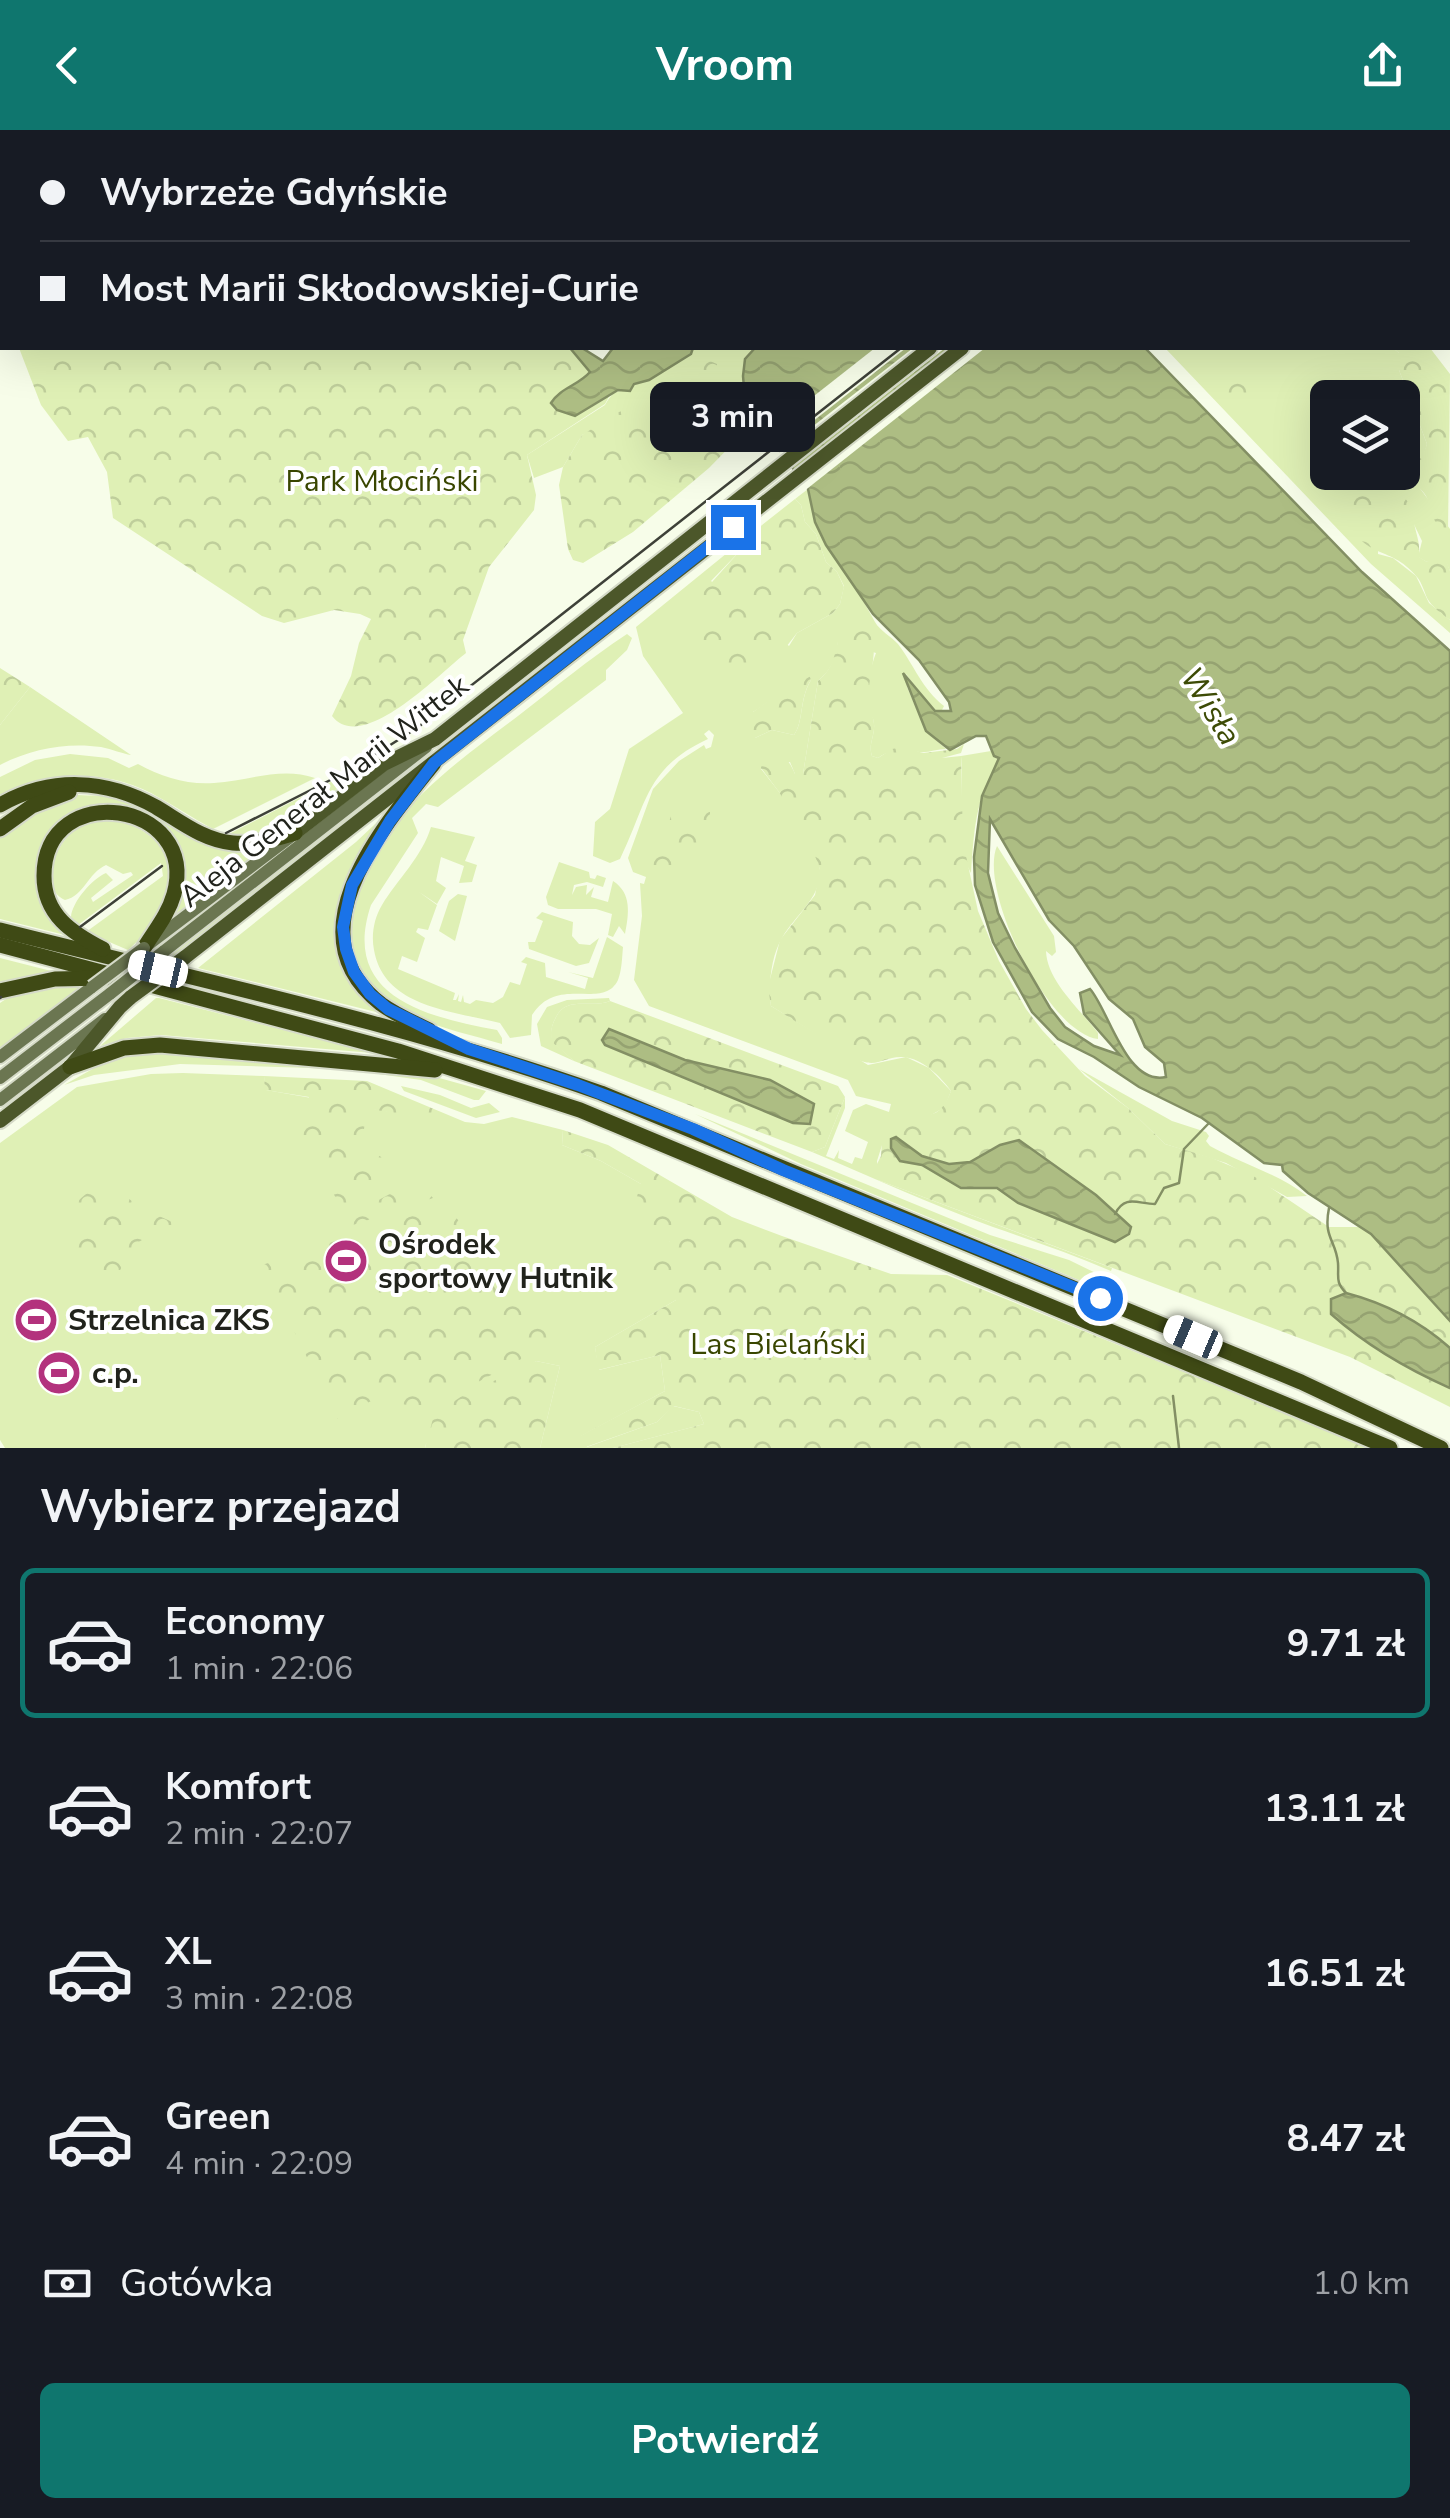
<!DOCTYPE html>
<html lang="pl">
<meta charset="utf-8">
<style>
body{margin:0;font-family:"Nunito Sans",sans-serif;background:#242831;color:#f1f3f6;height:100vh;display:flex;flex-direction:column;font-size:38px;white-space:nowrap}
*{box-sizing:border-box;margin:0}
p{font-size:32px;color:#9ea1a6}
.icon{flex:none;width:55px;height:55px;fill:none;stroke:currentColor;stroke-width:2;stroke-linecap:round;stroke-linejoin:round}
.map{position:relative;height:1318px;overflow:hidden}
.drawer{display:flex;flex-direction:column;background:#171b24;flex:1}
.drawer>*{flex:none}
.top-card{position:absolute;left:0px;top:0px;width:1450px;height:220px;box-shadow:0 10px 40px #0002;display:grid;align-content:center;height:220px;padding:0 40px;background:#171b24}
.buttons{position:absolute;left:1310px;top:250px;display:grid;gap:20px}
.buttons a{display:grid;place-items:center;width:110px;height:110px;border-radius:15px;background:#171b24;box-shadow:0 10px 40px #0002;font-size:50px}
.end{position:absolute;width:45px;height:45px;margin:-22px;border:12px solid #1a73e8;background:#fff;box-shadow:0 0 0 5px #fff}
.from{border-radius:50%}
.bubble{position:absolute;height:70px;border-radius:15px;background:#171b24;box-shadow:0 10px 40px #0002;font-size:32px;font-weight:700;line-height:70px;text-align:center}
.car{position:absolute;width:30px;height:60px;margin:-30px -15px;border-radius:12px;box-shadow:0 0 8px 2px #0007;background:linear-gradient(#fff 24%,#345 0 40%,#fff 0 76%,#345 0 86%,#fff 0)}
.top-card b{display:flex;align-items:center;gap:35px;height:95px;font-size:38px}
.top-card b+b{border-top:2px solid #363941}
.top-card i{width:25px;height:25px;background:#f1f3f6}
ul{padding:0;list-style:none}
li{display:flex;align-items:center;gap:30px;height:150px;margin:0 20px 15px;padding:0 20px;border:5px solid transparent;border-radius:15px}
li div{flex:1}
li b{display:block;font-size:38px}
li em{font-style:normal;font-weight:700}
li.active{border-color:#0f766e}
li>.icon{width:90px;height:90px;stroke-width:1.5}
h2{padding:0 40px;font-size:45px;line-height:120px}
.pay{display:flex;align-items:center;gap:25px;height:110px;padding:0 40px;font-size:38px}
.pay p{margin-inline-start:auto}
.primary-button{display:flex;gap:20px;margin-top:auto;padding:20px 40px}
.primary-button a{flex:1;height:115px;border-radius:15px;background:#0f766e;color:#fff;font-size:40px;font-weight:700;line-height:115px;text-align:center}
header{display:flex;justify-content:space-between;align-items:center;height:130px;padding:0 40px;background:#0f766e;color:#fff;font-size:45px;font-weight:700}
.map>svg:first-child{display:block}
</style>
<header><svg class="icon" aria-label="back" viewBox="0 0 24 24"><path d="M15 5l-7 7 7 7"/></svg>Vroom<svg class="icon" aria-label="share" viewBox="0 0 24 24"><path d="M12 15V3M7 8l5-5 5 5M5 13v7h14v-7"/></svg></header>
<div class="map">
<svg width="1450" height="1318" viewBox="0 0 1450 1318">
<defs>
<pattern id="forest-crowns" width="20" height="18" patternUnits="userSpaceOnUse" patternTransform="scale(2.5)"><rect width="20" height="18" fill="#dff0b5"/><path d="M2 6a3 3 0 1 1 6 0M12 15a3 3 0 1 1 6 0" fill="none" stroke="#bfce9b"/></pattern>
<pattern id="water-waves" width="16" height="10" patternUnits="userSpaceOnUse" patternTransform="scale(2.5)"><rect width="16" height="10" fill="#adbd83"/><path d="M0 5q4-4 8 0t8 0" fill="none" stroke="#95a271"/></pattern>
</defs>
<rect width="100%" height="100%" fill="#f7fde9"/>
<!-- green -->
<g fill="#dff0b5" fill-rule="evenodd">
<path d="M693,218H755L745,230L744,285C726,278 715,268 714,248L582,305L563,337L534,348L527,325L605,275C612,263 615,260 630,261L634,254L691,224Z"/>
<path d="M1165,218H1393L1399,223V240L1427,314L1416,353L1450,399V441L1444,427L1427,432L1418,427L1422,411L1397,359L1379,355L1378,424L1393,428L1416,446L1429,473L1450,490V503L1371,434ZM1328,268H1402V342L1324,343L1316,326L1324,322L1328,327Z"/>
<path d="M808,359C816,410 852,447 875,492C880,501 891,506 898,514C914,535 922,559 944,576L940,584L929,577L906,544L907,557L926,601L946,619C937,619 928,623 919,622C900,620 895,617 878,628L872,626C868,614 875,606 874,594C874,587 870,586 868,579C864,562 870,539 876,523L838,512C836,529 831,540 818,551L803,644H795L790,632L761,639C779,661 819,712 820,740C821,769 795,785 782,808C771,826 768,856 771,876L868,935L906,927L929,938L951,961C950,964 946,974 944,977C940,981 893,1006 883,1012L877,1031L878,1050L1112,1138L1111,1141C1072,1124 1033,1111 993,1097C932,1075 872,1047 812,1022L825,1017L845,967V978L826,1026L834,1029L839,1020L838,1028L852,1034L855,1027L862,1029L868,1012L845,1001L853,980L866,974L889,982L891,974L856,966L848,950L649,876L634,850L642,786L640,753L644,754L646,747L633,742L628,728L653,659L679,631L704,615L706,619L711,617L714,605L709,600L704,604L708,609C645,638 647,674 620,729L610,733L593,726L595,692L610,679L629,619L683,583L643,526L636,497L748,406L738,423L711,451L789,516L797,503L833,483L840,474L844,456L837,442L826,432L816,404L805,392L801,375L795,369ZM811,550C799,570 804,591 794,605L772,600L755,608L753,582C774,569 787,555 811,550Z"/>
<path d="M627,504L632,508L627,520L606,540V550L438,677L426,674L412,688L418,703L371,775C340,867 427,887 497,900L502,908V914C462,902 414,894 382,866C314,807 372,712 424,662C453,634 486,610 518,586C554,558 589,529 627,504Z"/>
<path d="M30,557L131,625C123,624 112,619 101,617C67,612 30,619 0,635V595Z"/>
<polygon points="430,621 433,625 176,826 170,824"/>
<path d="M991,621L998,626L999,633C975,666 974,703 971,743C955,716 964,658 961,626Z"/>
<path d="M70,624L108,628L129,638L138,634C162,647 187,655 214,653C248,651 281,636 315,648L213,699C192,688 172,674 151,663C104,639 47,640 0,666V647L35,630Z"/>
<polygon points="383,625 289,694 266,703 227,705"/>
<path d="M78,665C91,666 105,665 118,668C174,681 197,731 263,719L168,793L171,704C83,620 0,744 69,806L0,789V708C24,690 48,670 78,665Z"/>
<path d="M391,679C339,748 304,816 380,883L198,838L356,712Z"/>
<path d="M104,689C189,699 183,774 128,820L86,802L163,746L161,733L78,795L71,787C72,772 92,749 106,743L113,750L91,768L93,772L133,745L131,742L123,744L106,735C88,743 84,766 65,770C38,757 55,715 74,701C83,694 94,692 104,689Z"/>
<path d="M431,697L475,707L465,731L477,735L472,752L459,753L464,736L441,727L436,751L446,758L437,774L419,762L437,775L428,800L418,798L416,802L425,808L417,832L402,826L398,839L455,863L453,870H456L459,864L458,871L461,872L463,865L464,872L470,874L476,870L493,873L503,867L510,852L520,855L527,834L521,832L526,827L545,833L546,847L585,859L588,848L568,842L593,848L607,807L623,817C622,827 622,840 618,850C603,881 558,844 532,885L531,905L510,908L500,893C454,881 384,878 374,820C371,805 374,788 382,775C397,750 422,727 431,697Z"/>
<path d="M997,716L1054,806L1056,822L1052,826L1046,821C1047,851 1079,878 1098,903V909C1048,903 978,760 997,716Z"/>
<path d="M559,732L589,742L590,748L595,749L597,745L606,748L603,757L587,752L574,755L572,765L576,757L587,755L586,765L594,757L591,767L608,772L613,751C632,763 629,784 625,804L619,796L613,807L608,805L612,784L596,779H558L548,775L546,767Z"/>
<polygon points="458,764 467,766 455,811 439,801 449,771"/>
<polygon points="542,782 573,792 572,806 579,814 590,815 599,808 589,833 576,836 529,819 528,812 535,812 543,791 536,788"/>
<polygon points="0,828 59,843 0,854"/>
<path d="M85,855L0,918V873C23,856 57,855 85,855Z"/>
<polygon points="156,868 159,868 373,923 161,905 127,908 100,916"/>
<path d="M609,868L610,871C591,879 567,865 556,887C551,897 550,902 553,912L574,931L541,916L537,894L547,877L567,870Z"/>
<polygon points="146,919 425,944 486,961 479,970 474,970 421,950 343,939 180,934 94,945 64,955 114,927"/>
<path d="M1079,939L1172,991L1206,1002L1209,1006L1206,1011L1210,1016C1242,1034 1279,1044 1307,1066L1287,1067L1226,1033L1165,1014L1128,978Z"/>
<polygon points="183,943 264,946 266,960 465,995 465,992 484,994 512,987 563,1000 562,1015 601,1031 641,1054 670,1112 676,1170 595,1217 599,1240 660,1225 665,1261 581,1306 587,1317 657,1292 673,1276 699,1282 704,1294 613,1318 540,1318 560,1236 536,1231 426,1314 425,1318 5,1318 0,1310 0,1013 77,957 151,944"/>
<polygon points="401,956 440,965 471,978 489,973 500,982 476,988 404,961"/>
<polygon points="695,984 990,1105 1069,1130 1108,1149 1103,1160 801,1034"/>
</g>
<!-- forest -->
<g fill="url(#forest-crowns)" fill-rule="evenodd">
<polygon points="0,0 106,2 2,2 2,189"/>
<path d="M19,218H570L591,242C579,255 559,258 551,273L575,286L610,265L605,274L527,325L536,365L534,380L489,437L463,510L466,523C440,543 362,625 332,586L351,546L359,513L371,489L360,484L334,480L284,493L262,486L113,388L107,342L88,307L68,311L41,275Z"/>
<path d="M1393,218H1430L1450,244L1448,401C1429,393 1434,382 1426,366C1422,358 1412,354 1408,347C1404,340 1409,336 1412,330L1422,328L1427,314L1399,240V223Z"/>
<path d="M705,229L717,234C707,279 736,268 749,297L709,338L633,402L583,433L573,430L568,419L559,355L563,337L582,305Z"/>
<polygon points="1241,241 1259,264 1253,268 1245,266 1246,277 1240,279 1224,261 1225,250"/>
<path d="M1379,355L1397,359L1415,380C1411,399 1421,405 1419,427L1427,432L1437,425L1445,427L1450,441V490C1442,484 1432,477 1427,468C1424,461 1422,453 1417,447C1387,410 1358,436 1343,370L1353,359Z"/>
<polygon points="795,369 801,375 805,392 816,404 826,432 837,442 844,457 840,474 833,483 797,503 779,526 728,545 714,537 699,510 697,493 704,461 738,423 748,406"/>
<path d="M857,494L871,498C879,524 868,545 868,571C868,580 874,585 874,594C875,606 868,614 872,626L878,628L892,619L904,617L923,623L957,619L964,614L961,623L942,628L961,626L963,712L978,781L999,831L1026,879L1042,900L1085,946L1128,978L1165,1014L1212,1028L1252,1045L1329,1097H1363L1371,1104L1450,1191V1277L1350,1227L878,1050L874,1040L881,1026L883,997L914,983C935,990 944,979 951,961C941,947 922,928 903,927C882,926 878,940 854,928L771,876L768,857L780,810L815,765L820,739L810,713L779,662L761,638L762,628L772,622C785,625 790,632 795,644H803L818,551C835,537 835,522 840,502ZM896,1007C913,1022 944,1043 969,1032C986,1025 999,1013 1019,1010L1096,1065L1131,1096L1046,1084L1018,1073L997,1058H961L922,1035L900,1031L891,1018Z"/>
<polygon points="0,538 30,557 0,595"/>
<path d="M808,542L811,550C799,569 804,591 794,605L772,600L755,608L748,606L753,582Z"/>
<polygon points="696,674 710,682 709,713 704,721 675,731 663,747 646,739 649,730 660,720 672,683"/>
<path d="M610,871L838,956L845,967L825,1017L812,1022L574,931L552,912C550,902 551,897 556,887C567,865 591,879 610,871ZM610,899C634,910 659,920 684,929C730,946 779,942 813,982L811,988L719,960L605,915L602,910Z"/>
<path d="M264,946L367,951L465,992V996L371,979C356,1007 365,1023 394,1032L404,1046L343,1080L299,1005L307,997L309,967L265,960Z"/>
<polygon points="563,1000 608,1015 732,1087 782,1106 891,1144 947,1145 1370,1318 613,1318 704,1294 699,1282 674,1276 657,1292 586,1317 580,1306 665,1261 660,1225 598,1240 595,1217 676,1170 646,1141 655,1135 651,1127 670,1112 630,1088 641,1054 601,1031 562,1015"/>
<polygon points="416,1050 433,1068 350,1096 345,1088"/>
<path d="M111,1054L139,1077L179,1095L181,1100L176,1105C166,1107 150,1106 142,1110C123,1119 123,1148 106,1158L87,1142L82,1131L74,1134L58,1104L79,1094L74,1075C85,1064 95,1055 111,1054Z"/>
<polygon points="439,1077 450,1080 555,1211 429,1278 373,1270 337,1289 262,1135"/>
<polygon points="536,1231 560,1236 540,1318 425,1318 434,1285 462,1266"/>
</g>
<!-- water -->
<g fill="url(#water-waves)" stroke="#838f64" stroke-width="2.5" fill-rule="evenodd">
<polygon points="563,0 967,0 969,2 564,2"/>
<path d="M570,218H582L603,231L613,218H693L691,224L649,250L634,254L630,261L618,260L575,286L557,280L551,273C560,258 579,255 590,242Z"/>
<path d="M755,218H1145L1362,442L1450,521V1191L1371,1104L1308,1063L1283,1041L1282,1035L1264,1033L1202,988L1139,957L1094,927L1058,909L1032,882L993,812L975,755L974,727L982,666L999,628L994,626L986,606H976L950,620L926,601L903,543L935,581H951L949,572L919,530L873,484L826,415L815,392L808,359L766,302L749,297L747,292L743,246L745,229ZM990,689L1049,790L1074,816L1109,869L1133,889L1145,917L1164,933L1166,947C1126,956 1109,880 1090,859L1080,863L1084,884L1120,925L1094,916L1065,897L1050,878L1015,818L998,783L988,743Z"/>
<polygon points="609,899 685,930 770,950 814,974 810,994 793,993 605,915 602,910"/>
<polygon points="896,1007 922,1026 949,1034 970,1032 1000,1015 1019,1010 1096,1065 1131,1097 1129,1104 1115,1112 1018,1073 997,1058 961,1058 922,1035 900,1031 891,1018 891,1009"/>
<path d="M1346,1163C1384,1173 1421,1192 1450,1218V1258C1407,1239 1366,1215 1331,1184V1169Z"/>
</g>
<!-- pier -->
<g fill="#f7fde9">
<polygon points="875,218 906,218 774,322 763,306"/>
<polygon points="913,218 945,218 788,341 776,325"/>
<polygon points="949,218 985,218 803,362 789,343"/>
</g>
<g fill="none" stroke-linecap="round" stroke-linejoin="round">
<!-- stream -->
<g stroke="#838f64" stroke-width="2.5">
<path d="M1329,1078C1323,1108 1336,1110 1338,1133C1339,1147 1335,1152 1346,1163"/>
<path d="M1115,1084C1125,1064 1138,1074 1155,1074L1164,1058L1179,1053L1184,1019L1209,993"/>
<polyline points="1173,1266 1179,1318"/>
</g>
<defs>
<g id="secondary">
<polyline points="149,814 293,705"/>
<polyline points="163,822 426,617"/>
<polyline points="0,927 92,857"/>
<polyline points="0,948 111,863"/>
<polyline points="0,970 105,889"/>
</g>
<g id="primary">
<polyline points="1203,2 1207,0"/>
<polyline points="1236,2 1239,0"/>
<polyline points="295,703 384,634 435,609 930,218"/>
<polyline points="184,828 962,218"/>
<polyline points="0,991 70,937 120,877 131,867"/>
</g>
<g id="trunk">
<path d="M0,675C51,646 106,649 156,677C181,692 203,710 233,713C253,715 276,709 295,703"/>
<polyline points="0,699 32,676 69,662"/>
<path d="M0,800C202,851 405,894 601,963L1301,1252L1441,1318"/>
<polyline points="0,815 398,921 580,980 1390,1318"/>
<path d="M103,819C72,803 44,785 44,746C44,648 200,670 174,764C168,785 155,800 144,818"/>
<polyline points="0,861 55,849 106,848"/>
<path d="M429,900C413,892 396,885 381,874C290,803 384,696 434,633"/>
<polyline points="70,937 124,918 160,915 435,940"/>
</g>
</defs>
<!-- secondary casing -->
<use href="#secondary" stroke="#d5dac8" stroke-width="16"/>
<!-- primary casing -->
<use href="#primary" stroke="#d5dac8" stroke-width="18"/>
<!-- trunk casing -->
<use href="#trunk" stroke="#d5dac8" stroke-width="19"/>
<!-- secondary -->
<use href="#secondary" stroke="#6b7651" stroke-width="12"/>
<!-- primary -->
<use href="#primary" stroke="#4c572a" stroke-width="14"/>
<!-- trunk -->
<use href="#trunk" stroke="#3f4a15" stroke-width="15"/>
<!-- tram -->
<g stroke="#3e4138" stroke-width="2.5">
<polyline points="1166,2 1169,0"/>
<polyline points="226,703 354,638 417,598 901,218"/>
<polyline points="80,797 162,736"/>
<polyline points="0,868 1,867"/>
</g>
<defs>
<g id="secondary-bridge">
<polyline points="92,857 144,818"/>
<polyline points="111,863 163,822"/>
</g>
<polyline id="primary-bridge" points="131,867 184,828"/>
</defs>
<!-- secondary-bridge casing -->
<use href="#secondary-bridge" stroke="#d5dac8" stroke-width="16" stroke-linecap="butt"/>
<!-- primary-bridge casing -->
<use href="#primary-bridge" stroke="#d5dac8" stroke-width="18" stroke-linecap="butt"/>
<!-- secondary-bridge -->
<use href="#secondary-bridge" stroke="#6b7651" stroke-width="12"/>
<!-- primary-bridge -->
<use href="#primary-bridge" stroke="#4c572a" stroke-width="14"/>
</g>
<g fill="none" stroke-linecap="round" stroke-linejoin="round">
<!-- route -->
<polyline stroke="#1a73e8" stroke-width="12" points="733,397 434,633 390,691 352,755 343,797 346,819 354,842 370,864 388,879 469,919 578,955 693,999 783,1040 1100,1168"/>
</g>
<!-- icons -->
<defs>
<symbol id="stadium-disc" viewBox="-11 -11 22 22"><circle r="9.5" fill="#b3327d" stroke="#fff"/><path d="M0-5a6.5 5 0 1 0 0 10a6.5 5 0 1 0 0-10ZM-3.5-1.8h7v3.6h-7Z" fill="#fff"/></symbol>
</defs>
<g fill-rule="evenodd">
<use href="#stadium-disc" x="321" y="1106" width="50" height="50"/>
<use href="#stadium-disc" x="11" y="1165" width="50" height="50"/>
<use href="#stadium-disc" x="34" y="1218" width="50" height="50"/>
</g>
<g text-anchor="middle" stroke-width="8" stroke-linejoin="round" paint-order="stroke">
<!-- park labels -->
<g font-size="30" fill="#394600" stroke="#fff">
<text x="382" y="361">Park Młociński</text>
<text x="778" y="1224">Las Bielański</text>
</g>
<!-- street labels -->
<g font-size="30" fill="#21231c" stroke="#fff">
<text transform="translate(324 661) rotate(-38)" y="10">Aleja Generał Marii Wittek</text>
</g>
<!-- poi labels -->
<g font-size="30" font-weight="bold" fill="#21231c" stroke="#fff" text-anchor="start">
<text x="378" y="1124">Ośrodek<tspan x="378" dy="34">sportowy Hutnik</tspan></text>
<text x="68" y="1200">Strzelnica ZKS</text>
<text x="92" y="1253">c.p.</text>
</g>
<!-- water labels -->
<g font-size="32" font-style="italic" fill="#3d4b06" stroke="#fff">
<text transform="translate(1211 576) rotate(58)" y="11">Wisła</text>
</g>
</g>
</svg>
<div class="buttons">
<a><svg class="icon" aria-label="layers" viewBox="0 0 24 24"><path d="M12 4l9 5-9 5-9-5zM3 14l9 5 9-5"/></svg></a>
</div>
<i class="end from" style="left:1100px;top:1168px"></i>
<i class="end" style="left:733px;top:397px"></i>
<div class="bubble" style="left:650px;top:252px;width:165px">3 min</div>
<i class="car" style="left:158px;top:839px;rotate:283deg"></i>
<i class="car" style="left:1193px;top:1207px;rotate:293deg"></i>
<div class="top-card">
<b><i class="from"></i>Wybrzeże Gdyńskie</b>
<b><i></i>Most Marii Skłodowskiej-Curie</b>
</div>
</div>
<section class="drawer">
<h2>Wybierz przejazd</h2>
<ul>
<li class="active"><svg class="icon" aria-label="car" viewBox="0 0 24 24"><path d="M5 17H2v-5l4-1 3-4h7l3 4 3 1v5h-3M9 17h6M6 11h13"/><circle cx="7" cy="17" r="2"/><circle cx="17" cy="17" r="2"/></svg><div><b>Economy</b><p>1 min · 22:06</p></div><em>9.71 zł</em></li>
<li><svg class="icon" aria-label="car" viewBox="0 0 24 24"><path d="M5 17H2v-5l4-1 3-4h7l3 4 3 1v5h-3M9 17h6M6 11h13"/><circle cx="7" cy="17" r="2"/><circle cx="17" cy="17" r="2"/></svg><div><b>Komfort</b><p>2 min · 22:07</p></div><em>13.11 zł</em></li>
<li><svg class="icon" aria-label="car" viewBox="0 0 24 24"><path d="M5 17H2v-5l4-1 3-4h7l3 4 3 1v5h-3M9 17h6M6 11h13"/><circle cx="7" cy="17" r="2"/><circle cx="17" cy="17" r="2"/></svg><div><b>XL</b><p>3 min · 22:08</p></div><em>16.51 zł</em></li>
<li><svg class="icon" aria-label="car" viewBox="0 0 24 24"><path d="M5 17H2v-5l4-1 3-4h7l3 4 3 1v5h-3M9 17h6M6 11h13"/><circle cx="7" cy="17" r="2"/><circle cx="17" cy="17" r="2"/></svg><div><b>Green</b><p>4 min · 22:09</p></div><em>8.47 zł</em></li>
</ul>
<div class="pay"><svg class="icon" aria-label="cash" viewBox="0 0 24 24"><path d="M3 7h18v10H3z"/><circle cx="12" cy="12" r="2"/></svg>Gotówka<p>1.0 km</p></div>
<div class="primary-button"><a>Potwierdź</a></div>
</section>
